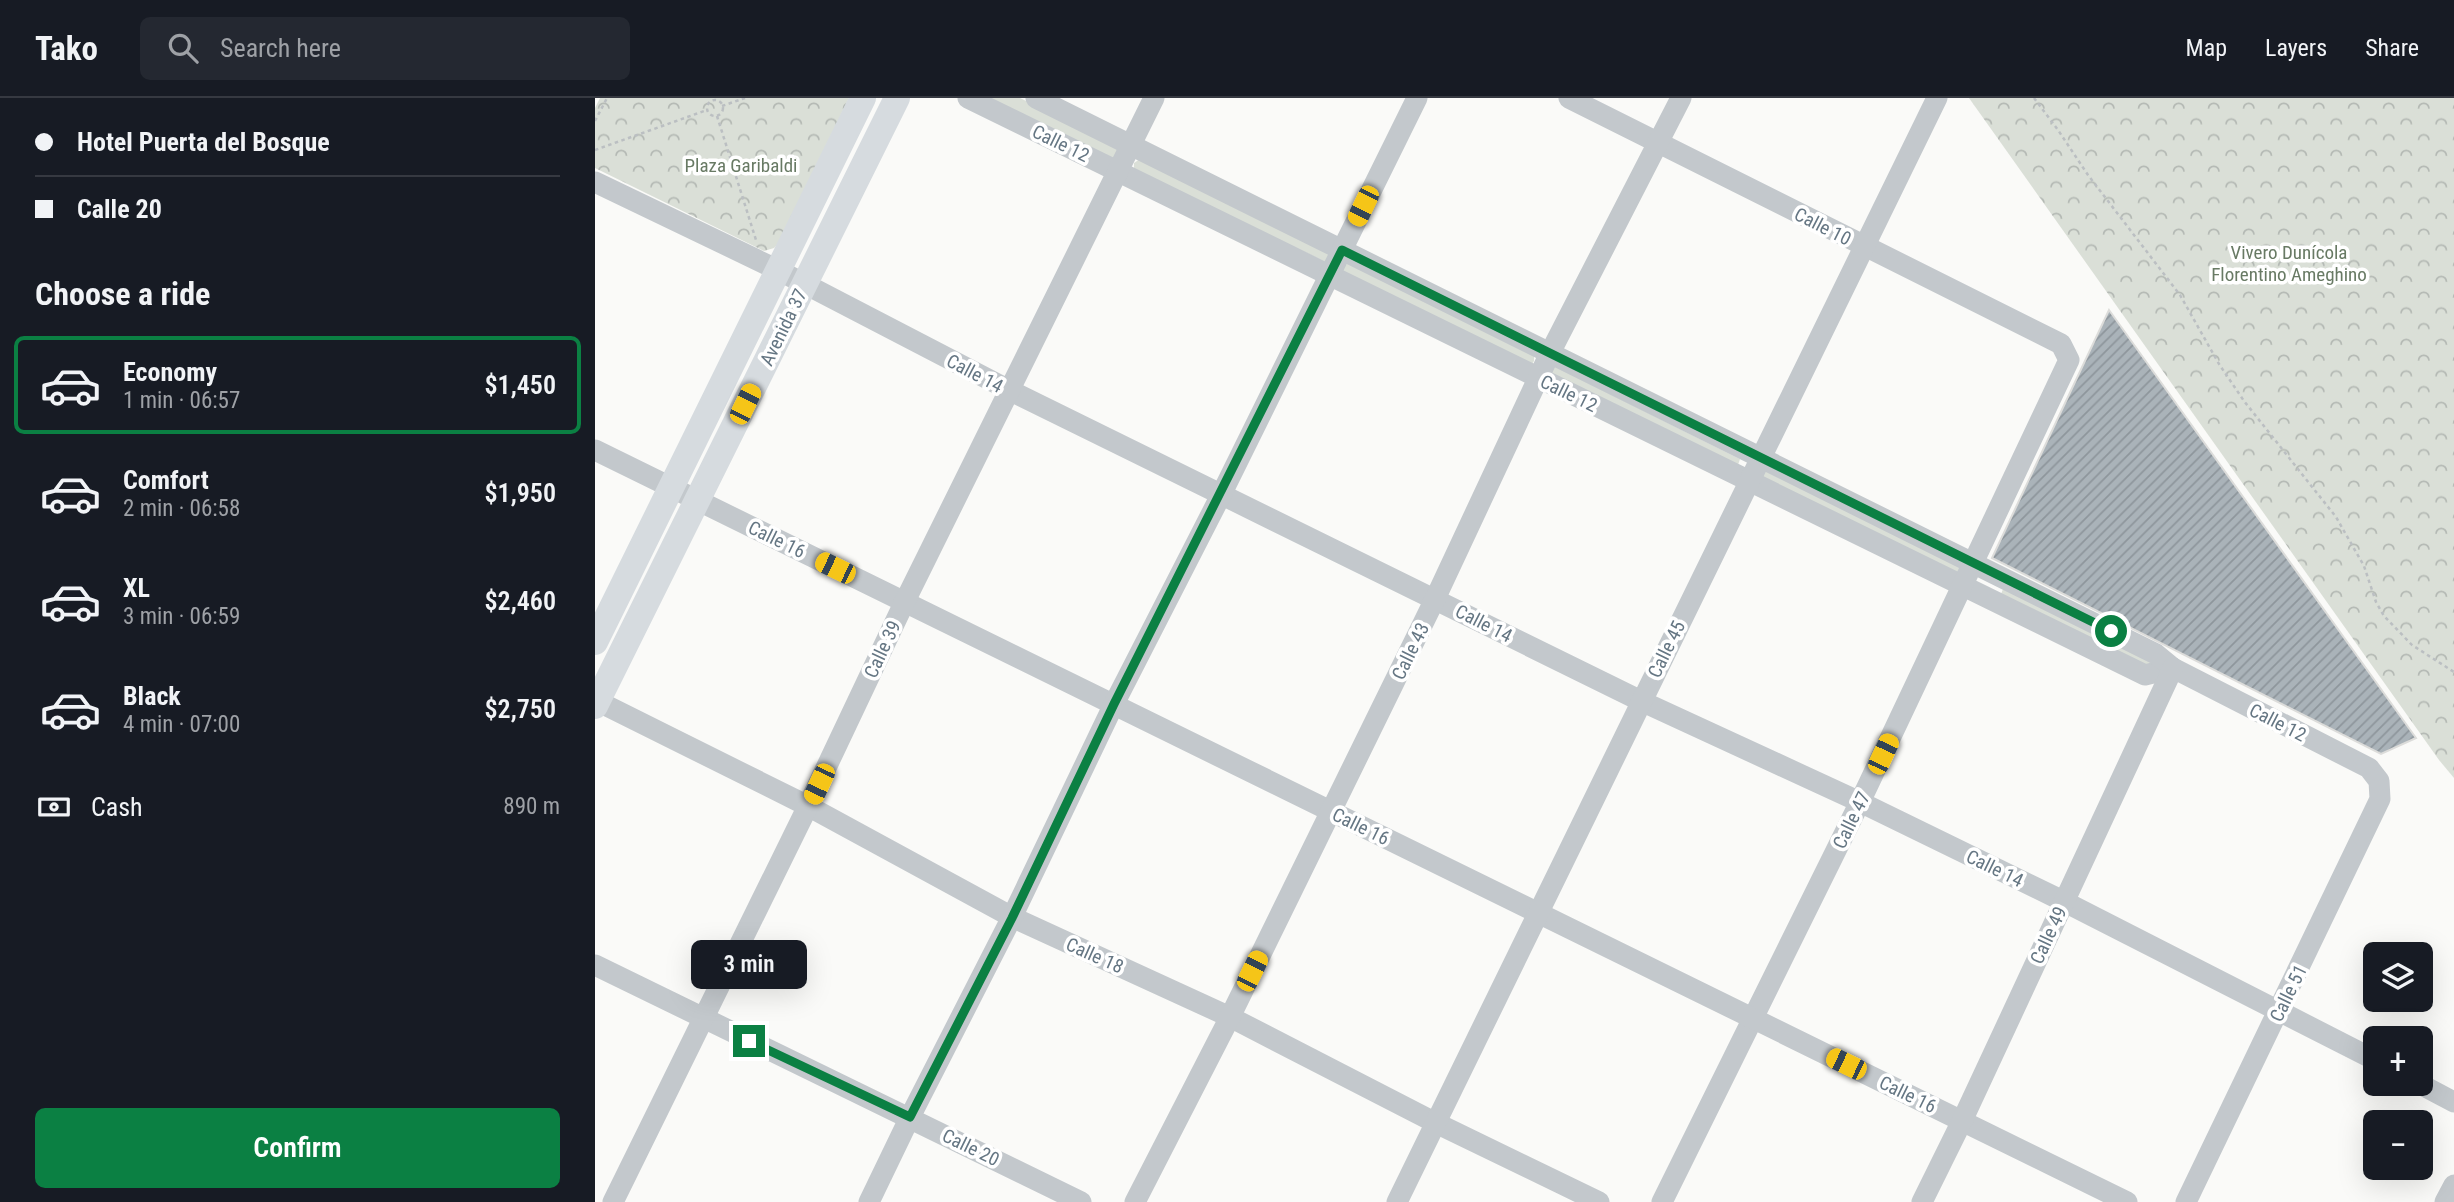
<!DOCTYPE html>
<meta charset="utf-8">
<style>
body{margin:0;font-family:"Roboto Condensed",sans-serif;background:#242831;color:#f1f3f6;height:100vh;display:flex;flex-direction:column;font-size:26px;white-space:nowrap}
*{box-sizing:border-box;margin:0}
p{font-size:23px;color:#9ea1a6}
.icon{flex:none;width:38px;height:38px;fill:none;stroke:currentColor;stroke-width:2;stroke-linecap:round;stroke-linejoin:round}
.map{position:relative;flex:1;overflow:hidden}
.details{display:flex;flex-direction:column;background:#171b24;width:595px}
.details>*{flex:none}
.guide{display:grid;align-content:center;height:154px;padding:0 35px;background:#171b24}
.tools{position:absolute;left:1768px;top:844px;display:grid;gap:14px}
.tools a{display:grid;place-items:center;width:70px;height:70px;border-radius:10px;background:#171b24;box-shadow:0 7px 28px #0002;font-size:35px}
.end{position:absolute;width:32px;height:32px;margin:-16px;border:9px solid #0b8043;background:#fff;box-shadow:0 0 0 4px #fff}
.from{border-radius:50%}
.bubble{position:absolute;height:49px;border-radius:10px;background:#171b24;box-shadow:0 7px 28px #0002;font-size:23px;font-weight:600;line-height:49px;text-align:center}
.car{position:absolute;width:21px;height:42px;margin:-21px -10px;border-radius:9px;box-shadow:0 0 5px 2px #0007;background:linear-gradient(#f5c518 24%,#345 0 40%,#f5c518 0 76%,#345 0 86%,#f5c518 0)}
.guide b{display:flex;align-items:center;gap:24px;height:66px;font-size:26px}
.guide b+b{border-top:2px solid #363941}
.guide i{width:18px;height:18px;background:#f1f3f6}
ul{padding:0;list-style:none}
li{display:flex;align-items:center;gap:21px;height:98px;margin:0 14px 10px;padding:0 21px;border:4px solid transparent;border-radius:10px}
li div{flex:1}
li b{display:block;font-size:26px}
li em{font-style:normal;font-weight:600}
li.on{border-color:#0b8043}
li>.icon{width:63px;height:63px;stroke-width:1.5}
h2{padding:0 35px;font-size:32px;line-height:84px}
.pay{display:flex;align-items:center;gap:18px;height:77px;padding:0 35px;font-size:26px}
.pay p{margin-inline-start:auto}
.primary-button{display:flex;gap:14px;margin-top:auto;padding:14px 35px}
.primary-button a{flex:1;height:80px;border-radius:10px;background:#0b8043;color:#fff;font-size:28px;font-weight:600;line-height:80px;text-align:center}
header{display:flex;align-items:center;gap:42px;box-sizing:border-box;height:98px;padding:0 35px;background:#171b24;border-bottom:2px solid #363941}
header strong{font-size:33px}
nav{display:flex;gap:38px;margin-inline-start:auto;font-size:24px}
.search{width:490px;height:63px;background:#242831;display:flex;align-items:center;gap:18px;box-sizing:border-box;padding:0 24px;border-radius:10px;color:#9ea1a6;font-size:26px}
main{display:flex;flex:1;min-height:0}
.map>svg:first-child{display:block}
</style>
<header>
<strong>Tako</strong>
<div class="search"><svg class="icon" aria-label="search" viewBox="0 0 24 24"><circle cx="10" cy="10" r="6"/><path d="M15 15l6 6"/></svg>Search here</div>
<nav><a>Map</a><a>Layers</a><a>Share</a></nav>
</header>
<main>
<section class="details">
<div class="guide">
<b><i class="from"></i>Hotel Puerta del Bosque</b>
<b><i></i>Calle 20</b>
</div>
<h2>Choose a ride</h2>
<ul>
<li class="on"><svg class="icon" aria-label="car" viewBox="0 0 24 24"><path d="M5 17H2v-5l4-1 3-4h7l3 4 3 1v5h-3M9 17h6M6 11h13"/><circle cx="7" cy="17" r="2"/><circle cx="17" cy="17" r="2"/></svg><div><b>Economy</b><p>1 min · 06:57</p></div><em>$1,450</em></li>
<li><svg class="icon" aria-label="car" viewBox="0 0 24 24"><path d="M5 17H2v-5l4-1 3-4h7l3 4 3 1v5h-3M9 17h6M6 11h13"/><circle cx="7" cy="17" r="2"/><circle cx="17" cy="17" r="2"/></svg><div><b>Comfort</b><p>2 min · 06:58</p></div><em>$1,950</em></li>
<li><svg class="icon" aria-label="car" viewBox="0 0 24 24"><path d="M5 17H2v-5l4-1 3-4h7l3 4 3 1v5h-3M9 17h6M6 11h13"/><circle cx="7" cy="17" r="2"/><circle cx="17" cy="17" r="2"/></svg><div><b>XL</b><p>3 min · 06:59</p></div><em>$2,460</em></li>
<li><svg class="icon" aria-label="car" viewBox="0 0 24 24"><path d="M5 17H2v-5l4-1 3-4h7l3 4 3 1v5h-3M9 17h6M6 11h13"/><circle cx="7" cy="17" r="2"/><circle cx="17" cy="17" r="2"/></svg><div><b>Black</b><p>4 min · 07:00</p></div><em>$2,750</em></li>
</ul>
<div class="pay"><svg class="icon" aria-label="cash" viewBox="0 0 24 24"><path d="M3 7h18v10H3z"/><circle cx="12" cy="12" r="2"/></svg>Cash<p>890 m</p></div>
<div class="primary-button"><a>Confirm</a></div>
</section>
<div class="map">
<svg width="1859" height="1104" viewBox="0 0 1859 1104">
<defs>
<pattern id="forest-crowns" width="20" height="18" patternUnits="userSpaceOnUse" patternTransform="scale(1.75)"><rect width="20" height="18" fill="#dadfd7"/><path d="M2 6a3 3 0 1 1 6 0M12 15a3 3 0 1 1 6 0" fill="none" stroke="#b4b9b4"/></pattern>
<pattern id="building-hatch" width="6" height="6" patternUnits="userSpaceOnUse" patternTransform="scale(1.75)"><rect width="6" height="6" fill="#aab3b9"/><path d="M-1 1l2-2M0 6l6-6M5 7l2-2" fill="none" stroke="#8e969c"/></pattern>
</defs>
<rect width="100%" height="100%" fill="#fafaf8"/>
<!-- grass -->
<g fill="#dadfd7">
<polygon points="389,0 425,0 525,49 522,63"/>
<polygon points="545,61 731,151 734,158 731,164 539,73 539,65"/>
<polygon points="753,165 939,256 939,263 937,266 748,176 748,169"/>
<polygon points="957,267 1145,361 1143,367 957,280"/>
<polygon points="1170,367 1367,465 1367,477 1163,381"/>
<polygon points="1408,491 1553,557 1556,566 1554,569 1406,496"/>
</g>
<!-- forest -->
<g fill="url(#forest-crowns)">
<polygon points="5,0 254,0 183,146 179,150 169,153 0,70 0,10"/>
<polygon points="1374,0 1859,0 1859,680 1844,662"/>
</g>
<!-- building -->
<polygon fill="url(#building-hatch)" stroke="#dcdcda" stroke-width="2" points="1514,212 1821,640 1786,656 1397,460"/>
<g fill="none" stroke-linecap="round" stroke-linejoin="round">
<!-- path -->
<g stroke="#bbbfc2" stroke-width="2.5" stroke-dasharray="3.5 3.5" stroke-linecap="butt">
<polyline points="1439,0 1463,32 1493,77 1585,197 1624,266 1649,303 1741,419 1769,468 1781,504 1789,518 1817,547 1859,574"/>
<circle cx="120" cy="10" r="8"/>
<polyline points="127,8 150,0"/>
<polyline points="122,18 161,142"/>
<polyline points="0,23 12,0"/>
<polyline points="0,52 112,12"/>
</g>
<!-- minor -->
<g stroke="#c3c8cc" stroke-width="21">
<polyline points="373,0 1550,577 1578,570"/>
<polyline points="441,0 1561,556 1578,570 1774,670 1784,683 1785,701 1591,1104"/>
<polyline points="974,0 1466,246 1474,262 1265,704 1067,1104"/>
<polyline points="0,84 183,172 416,293 1046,603 1265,704 1468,803 1780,962"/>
<polyline points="0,352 1532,1104"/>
<polyline points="0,602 213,708 417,819 635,919 841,1025 1004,1104"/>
<polyline points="0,867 486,1104"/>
<polyline points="1823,985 1859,1004"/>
<polyline points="18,1104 213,708 310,503 559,0"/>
<polyline points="274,1104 315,1019 417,819 519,606 626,397 822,0"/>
<polyline points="540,1104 635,919 840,501 955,255 1086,0"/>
<polyline points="802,1104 1342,0"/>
<polyline points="1327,1104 1367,1023 1578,570"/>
<polyline points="1850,1104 1859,1087"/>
</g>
<!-- major -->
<g stroke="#d6dbdf" stroke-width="26">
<polyline points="0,544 268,0"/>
<polyline points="0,608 302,0"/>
</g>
</g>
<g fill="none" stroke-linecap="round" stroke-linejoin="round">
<!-- route -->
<polyline stroke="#0b8043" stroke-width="9" points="154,943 315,1019 417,820 519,606 747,152 1516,533"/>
</g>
<g text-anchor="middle" stroke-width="7" stroke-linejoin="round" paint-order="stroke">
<!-- street labels -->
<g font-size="19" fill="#657683" stroke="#fff">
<text transform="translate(466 45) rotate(26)" y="7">Calle 12</text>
<text transform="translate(1228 128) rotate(27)" y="7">Calle 10</text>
<text transform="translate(188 229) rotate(-64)" y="7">Avenida 37</text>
<text transform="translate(380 275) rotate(28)" y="7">Calle 14</text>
<text transform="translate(974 295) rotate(26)" y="7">Calle 12</text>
<text transform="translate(182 441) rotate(26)" y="7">Calle 16</text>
<text transform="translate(889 525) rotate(27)" y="7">Calle 14</text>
<text transform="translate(287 551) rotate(-65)" y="7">Calle 39</text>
<text transform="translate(1071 551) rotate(-64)" y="7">Calle 45</text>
<text transform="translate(815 553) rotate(-64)" y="7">Calle 43</text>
<text transform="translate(1683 624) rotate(27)" y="7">Calle 12</text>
<text transform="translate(1256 722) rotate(-64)" y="7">Calle 47</text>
<text transform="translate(766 728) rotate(26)" y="7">Calle 16</text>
<text transform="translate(1400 770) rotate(26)" y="7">Calle 14</text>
<text transform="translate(1453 837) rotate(-65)" y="7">Calle 49</text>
<text transform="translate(500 857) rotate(24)" y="7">Calle 18</text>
<text transform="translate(1693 895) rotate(-64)" y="7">Calle 51</text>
<text transform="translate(1313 996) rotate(26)" y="7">Calle 16</text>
<text transform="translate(376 1049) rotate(26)" y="7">Calle 20</text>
</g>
<!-- park labels -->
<g font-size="19" fill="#687a64" stroke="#fff">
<text x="146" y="74">Plaza Garibaldi</text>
<text x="1694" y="161">Vivero Dunícola<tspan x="1694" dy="22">Florentino Ameghino</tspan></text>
</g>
</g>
</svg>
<div class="tools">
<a><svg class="icon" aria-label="layers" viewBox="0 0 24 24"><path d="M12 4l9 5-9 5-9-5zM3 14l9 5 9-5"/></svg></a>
<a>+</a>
<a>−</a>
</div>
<i class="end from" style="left:1516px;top:533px"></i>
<i class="end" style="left:154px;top:943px"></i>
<div class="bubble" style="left:96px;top:842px;width:116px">3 min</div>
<i class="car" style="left:768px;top:108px;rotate:206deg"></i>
<i class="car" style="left:150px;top:306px;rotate:26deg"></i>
<i class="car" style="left:240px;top:470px;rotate:296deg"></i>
<i class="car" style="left:1288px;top:656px;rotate:25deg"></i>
<i class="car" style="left:224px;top:686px;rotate:205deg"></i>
<i class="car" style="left:657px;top:873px;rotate:26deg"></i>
<i class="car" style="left:1251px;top:966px;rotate:296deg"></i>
</div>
</main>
